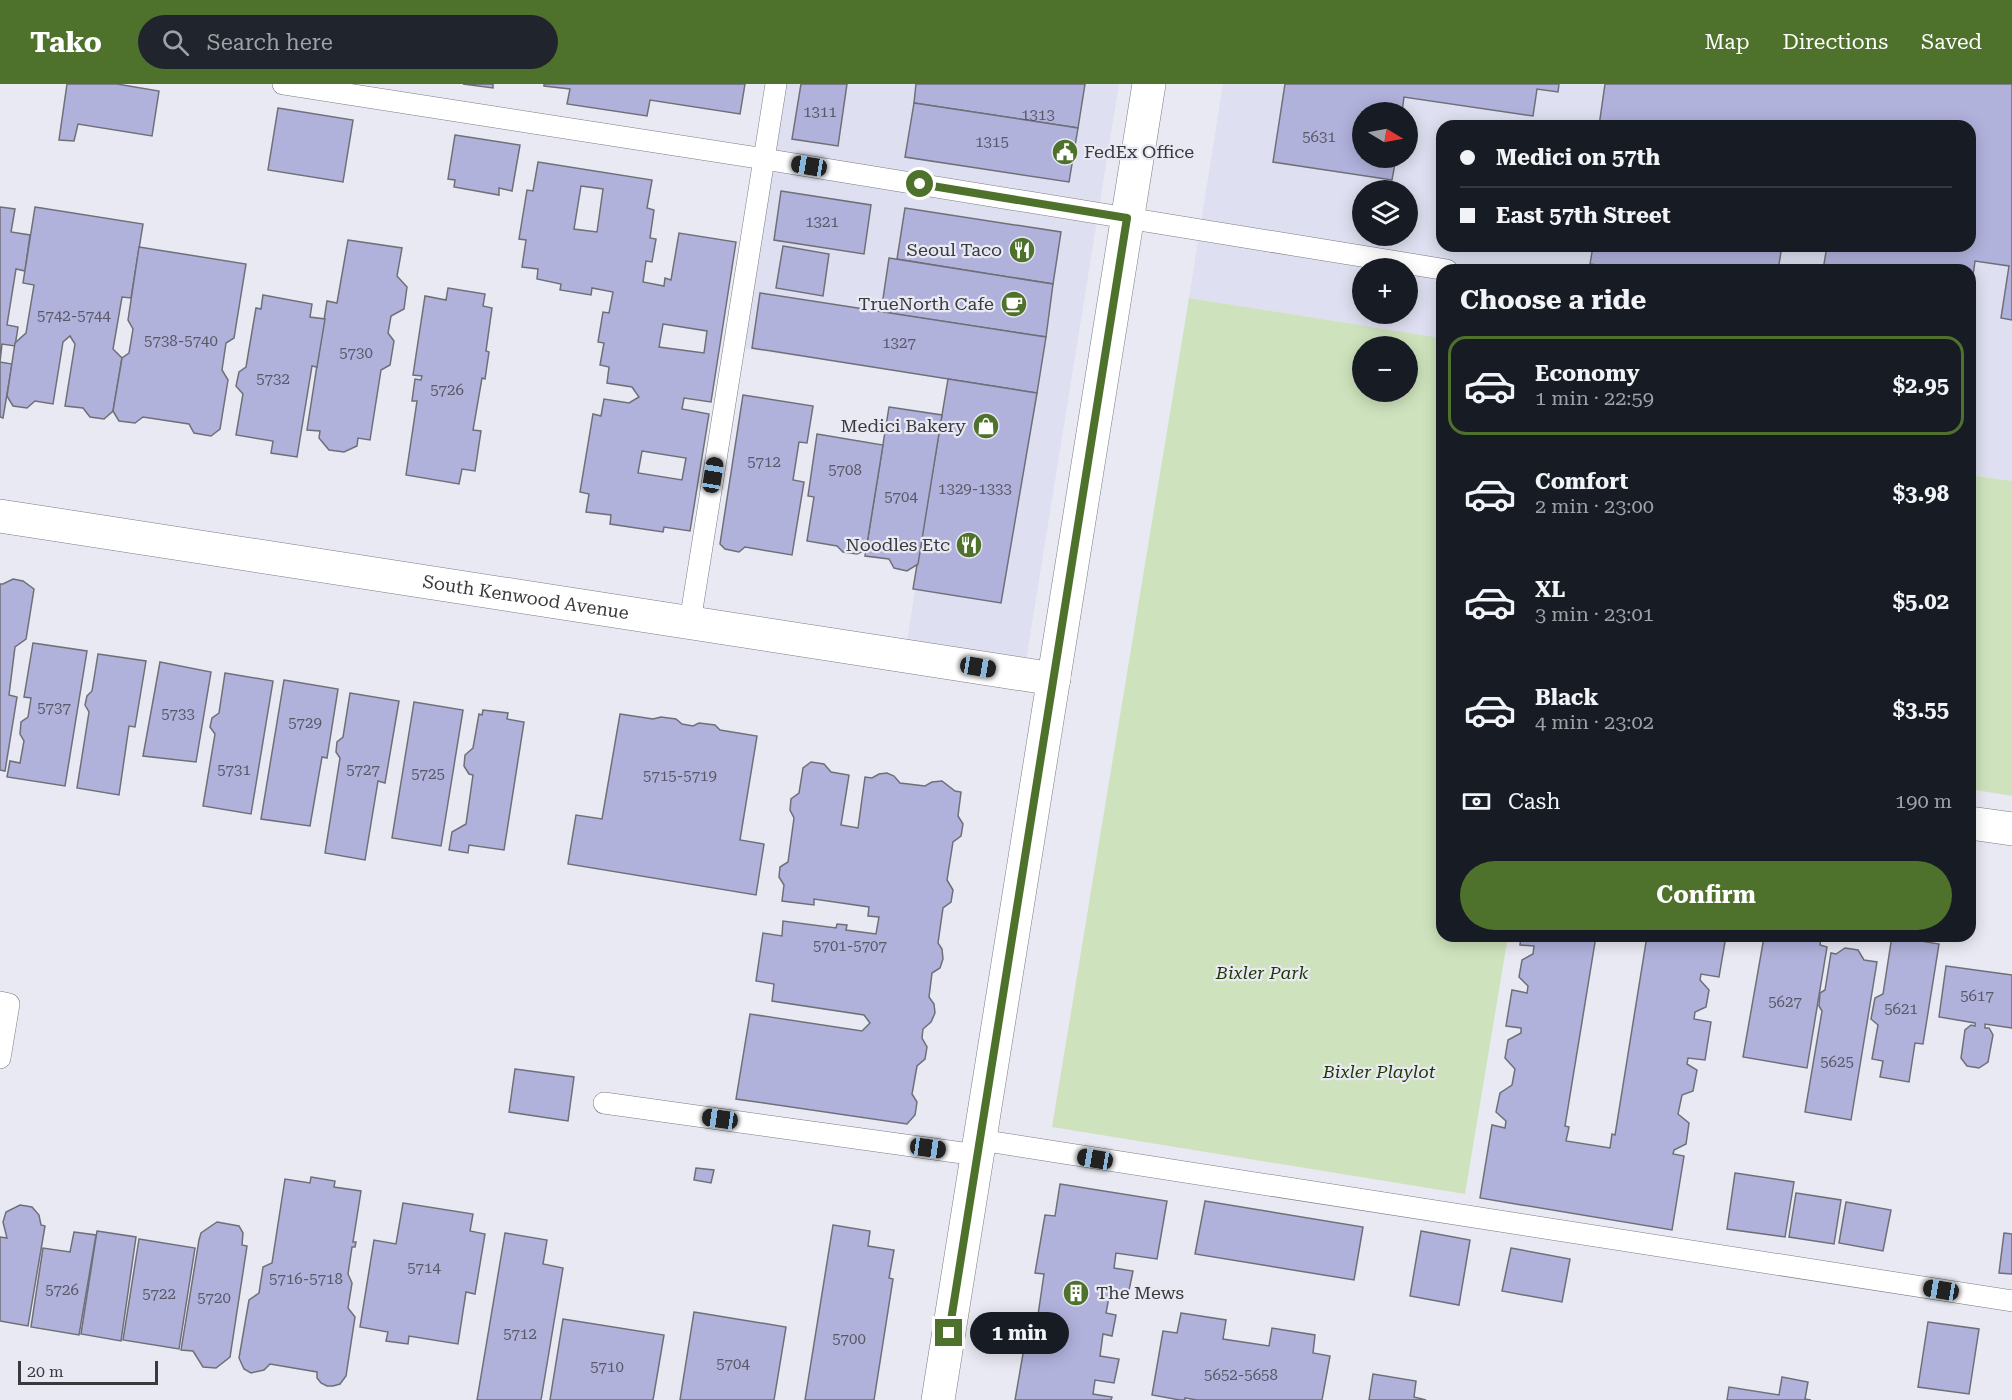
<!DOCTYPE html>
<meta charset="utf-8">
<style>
body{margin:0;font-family:"Roboto Serif",serif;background:#20242c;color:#f1f3f6;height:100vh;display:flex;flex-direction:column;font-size:22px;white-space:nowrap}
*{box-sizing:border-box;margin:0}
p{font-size:20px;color:#9ea1a6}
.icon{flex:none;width:33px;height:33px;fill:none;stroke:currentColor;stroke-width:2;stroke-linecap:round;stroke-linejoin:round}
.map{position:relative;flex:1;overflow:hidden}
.panel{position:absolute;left:1436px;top:180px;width:540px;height:678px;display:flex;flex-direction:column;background:#171b24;border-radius:18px;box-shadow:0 3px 15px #0003}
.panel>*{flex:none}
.top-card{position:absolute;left:1436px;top:36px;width:540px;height:132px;border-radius:18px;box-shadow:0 3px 15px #0003;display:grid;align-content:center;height:132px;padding:0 24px;background:#171b24}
.needle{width:39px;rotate:100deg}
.fabs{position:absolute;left:1352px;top:18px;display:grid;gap:12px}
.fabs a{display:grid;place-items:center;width:66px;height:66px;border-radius:50%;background:#171b24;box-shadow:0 3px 15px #0003;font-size:30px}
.scale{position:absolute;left:18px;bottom:15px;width:140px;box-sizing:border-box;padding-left:6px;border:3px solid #3a3a3e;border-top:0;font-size:16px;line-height:21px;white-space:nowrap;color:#3a3a3e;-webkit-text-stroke:4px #e9e9f3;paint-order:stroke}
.end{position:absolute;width:27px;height:27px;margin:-14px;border:8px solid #4e722b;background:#fff;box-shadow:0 0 0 3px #fff}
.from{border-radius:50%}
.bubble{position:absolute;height:42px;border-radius:21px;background:#171b24;box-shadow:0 3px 15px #0003;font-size:20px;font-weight:700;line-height:42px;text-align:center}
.car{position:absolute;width:18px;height:36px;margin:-18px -9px;border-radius:8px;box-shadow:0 0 4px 2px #0007;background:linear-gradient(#222 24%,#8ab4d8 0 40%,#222 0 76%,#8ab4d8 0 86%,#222 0)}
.top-card b{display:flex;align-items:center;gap:21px;height:57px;font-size:22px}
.top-card b+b{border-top:2px solid #363941}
.top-card i{width:15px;height:15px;background:#f1f3f6}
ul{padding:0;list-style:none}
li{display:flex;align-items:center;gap:18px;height:99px;margin:0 12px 9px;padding:0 12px;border:3px solid transparent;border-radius:18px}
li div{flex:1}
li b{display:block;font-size:22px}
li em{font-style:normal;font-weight:700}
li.current{border-color:#4e722b}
li>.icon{width:54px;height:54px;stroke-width:1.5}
h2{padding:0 24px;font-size:27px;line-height:72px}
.pay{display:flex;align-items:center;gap:15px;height:66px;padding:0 24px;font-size:22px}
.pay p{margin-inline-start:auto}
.cta{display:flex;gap:12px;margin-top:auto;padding:12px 24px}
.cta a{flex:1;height:69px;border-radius:36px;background:#4e722b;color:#fff;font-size:24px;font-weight:700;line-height:69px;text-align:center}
header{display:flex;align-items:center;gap:36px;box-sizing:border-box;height:84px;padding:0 30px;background:#4e722b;color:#fff}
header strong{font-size:28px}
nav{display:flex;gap:33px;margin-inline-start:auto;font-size:21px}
.search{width:420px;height:54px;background:#20242c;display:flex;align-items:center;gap:15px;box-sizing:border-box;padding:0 21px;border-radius:33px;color:#9ea1a6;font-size:22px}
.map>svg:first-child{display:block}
</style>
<header>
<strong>Tako</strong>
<div class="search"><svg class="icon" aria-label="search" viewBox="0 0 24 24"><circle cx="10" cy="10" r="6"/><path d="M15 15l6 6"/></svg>Search here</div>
<nav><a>Map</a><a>Directions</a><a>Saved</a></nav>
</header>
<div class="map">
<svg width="2012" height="1316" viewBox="0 0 2012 1316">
<rect width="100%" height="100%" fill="#e9e9f3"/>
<!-- built -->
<g fill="#dedff0" fill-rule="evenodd">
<polygon points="784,0 1119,0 1025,583 906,564 948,295 740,264"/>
<path d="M1223,0H2012V397L1970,391V186H1442L1441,254L1189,214ZM1362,28H1407V74H1362ZM1442,42H1970V162H1442ZM1362,106H1407V152H1362ZM1362,184H1407V230H1362Z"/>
</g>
<!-- green -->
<g fill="#cee3bd" fill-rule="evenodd">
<path d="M1189,214L1441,254L1442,852H1508L1465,1110L1052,1043ZM1362,262H1407V308H1362Z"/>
<polygon points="1970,391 2012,397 2012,712 1970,705"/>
</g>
<!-- building -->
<g fill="#b1b2dc" stroke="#6f6f78" stroke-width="1.5" fill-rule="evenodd">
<polygon points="67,0 117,0 159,7 152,52 78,40 74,57 59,56"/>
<polygon points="463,0 493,0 493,4"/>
<polygon points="544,0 745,0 740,30 650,16 647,32 567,20 570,5 544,2"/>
<polygon points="801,0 847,0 838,62 792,55"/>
<polygon points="916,0 1085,0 1078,44 914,19"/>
<polygon points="1285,0 1559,0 1558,8 1537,5 1533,32 1404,13 1402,28 1362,28 1362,74 1396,74 1392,96 1273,78"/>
<polygon points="1605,0 2012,0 2012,236 2001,234 2009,182 1975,177 1970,214 1970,186 1823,186 1827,162 1970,162 1970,42 1599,42"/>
<polygon points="914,19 1078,44 1069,98 905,73"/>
<polygon points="278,24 353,36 343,98 268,86"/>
<polygon points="455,51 520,61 512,107 499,104 499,111 454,103 455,96 448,95"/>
<path d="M538,78L652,96L647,124L654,126L650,154L656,155L652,178L646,177L643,198L664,202L665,194L671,196L679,149L736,158L711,318L684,314L682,325L709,330L690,447L664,443L663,448L610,440L611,431L586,428L589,410L580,408L593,330L601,332L604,315L629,319L639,313L632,303L607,299L609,283L600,281L604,259L598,258L603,228L609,229L613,208L592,204L591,211L560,206L561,200L537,195L538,185L522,183L526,156L519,155L527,106L533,107ZM581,102L603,105L597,148L574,145ZM663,240L707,247L704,269L659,263ZM642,367L686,374L682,396L638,389Z"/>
<polygon points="781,107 871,121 864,170 774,156"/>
<polygon points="0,123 15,125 11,148 30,151 25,187 16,185 7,241 18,243 15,262 2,260 0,278 12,280 3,334 0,333"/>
<polygon points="35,123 143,140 131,214 122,213 113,265 122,274 113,327 104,335 90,333 83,324 65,322 75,260 70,252 63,258 53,320 35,317 27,324 13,322 7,312 15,259 26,249 34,201 23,199"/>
<polygon points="905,124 1061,148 1053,200 897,175"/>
<polygon points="348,156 402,164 397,192 407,203 404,225 391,232 388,249 394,257 390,281 381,286 370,356 358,354 357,362 344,368 329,366 319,354 320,347 307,346 327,217 337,219"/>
<polygon points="783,162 829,170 823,212 776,204"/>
<polygon points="1593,162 1782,162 1778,186 1630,186 1590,180"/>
<polygon points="139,163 246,180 234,254 226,259 222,286 228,296 220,345 211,352 194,349 189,340 143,333 135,339 119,337 113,327 122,274 129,269 133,245 128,236"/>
<polygon points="889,174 1053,200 1046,253 881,228"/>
<polygon points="448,204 485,210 483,222 492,224 486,267 489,268 485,295 482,294 473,346 481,347 475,387 462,385 459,400 406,391 417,317 412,317 415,295 421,296 422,292 413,291 425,212 446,216"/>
<polygon points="760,209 1046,253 1037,309 752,264"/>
<polygon points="263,211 312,220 310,233 325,235 317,283 312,282 297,373 271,369 273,357 236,351 243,310 236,302 239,288 246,283 256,224 261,225"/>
<polygon points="948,295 1037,309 1001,519 913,505"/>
<polygon points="743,311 813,322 807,359 799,358 793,396 804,398 792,471 745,463 739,468 725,465 720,460"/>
<polygon points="889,323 942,331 918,480 907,487 894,484 889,475 865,472"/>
<polygon points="817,350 883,361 866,466 857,470 843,468 837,462 807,457 814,413 808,412"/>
<polygon points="13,495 23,497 34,505 26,555 15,563 9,611 17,613 5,687 0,686 0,500 3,500"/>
<polygon points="33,559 87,567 65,702 7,693 10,677 20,679 24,657 20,650 21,638 28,633 31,614 24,613"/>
<polygon points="98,570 146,577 135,643 129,642 119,711 77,704 89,628 85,621 87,612 92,607"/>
<polygon points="160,578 211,588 196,678 143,672"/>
<polygon points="225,589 273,597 251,730 203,722 215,650 210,643 212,634 219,629"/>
<polygon points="284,596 338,605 327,674 322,673 310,742 261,735"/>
<polygon points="350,609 399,617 385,699 378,697 365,776 325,769 340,674 336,668 337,658 343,653"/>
<polygon points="414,618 463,626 441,762 392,754"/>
<polygon points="483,626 508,629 507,635 524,638 504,766 469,761 468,769 449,766 452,748 466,740 473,691 469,690 464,682 465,671 473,664 479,630 482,631"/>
<polygon points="620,630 653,635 661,633 676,635 682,640 693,642 699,639 715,641 720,646 757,652 740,756 764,760 756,811 568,780 576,731 602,735"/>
<polygon points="811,678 824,680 831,688 849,691 841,741 858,744 865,693 872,694 879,690 887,689 894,692 900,699 925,702 932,698 942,697 955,707 961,708 958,732 963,740 961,752 953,758 947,796 953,806 951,818 943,824 938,859 942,865 943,875 940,884 932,889 929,913 934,920 935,929 931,938 923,945 922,954 927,963 925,975 917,982 912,1010 917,1018 915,1031 907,1040 736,1015 750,930 862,947 870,939 864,931 772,917 774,900 756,897 763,849 782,852 783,837 836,844 837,840 847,841 846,846 876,850 879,833 868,832 869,823 814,815 814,821 782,817 784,801 779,793 780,783 788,778 794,734 790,726 791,715 799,709 803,684"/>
<polygon points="1521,852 1596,852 1565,1042 1569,1043 1566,1057 1610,1064 1612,1050 1615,1051 1647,852 1726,852 1719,893 1701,890 1700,896 1709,906 1706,923 1695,928 1694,935 1711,938 1705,976 1688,974 1687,980 1697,986 1693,1007 1682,1011 1678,1030 1689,1039 1686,1060 1674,1066 1673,1070 1684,1072 1672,1146 1480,1114 1492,1041 1505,1044 1506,1037 1496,1028 1500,1009 1512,1001 1515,985 1505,974 1508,956 1521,949 1521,944 1506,942 1512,906 1527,909 1528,902 1519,893 1522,876 1533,870 1534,862 1520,861"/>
<polygon points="1771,852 1821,852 1820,861 1827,863 1807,984 1743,973 1764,853 1770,854"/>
<polygon points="1892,852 1939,860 1923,960 1915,959 1909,998 1880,993 1883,977 1872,975 1878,941 1871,935 1875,914 1883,910"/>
<polygon points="1845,864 1858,866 1864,876 1877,878 1851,1036 1805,1028 1822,927 1819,922 1820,909 1825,906 1831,869 1836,870"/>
<polygon points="1946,882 2012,891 2012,944 1985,940 1985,944 1989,944 1993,951 1988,978 1979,984 1967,982 1961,974 1965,946 1971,941 1975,942 1975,939 1939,933"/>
<polygon points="515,985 574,993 568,1037 509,1028"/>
<polygon points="696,1084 714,1086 711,1099 694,1096"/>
<polygon points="1735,1089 1794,1098 1785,1153 1727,1145"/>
<polygon points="311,1093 335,1097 334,1103 361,1107 353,1158 356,1158 355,1163 352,1163 348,1190 352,1199 348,1224 355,1233 346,1292 340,1300 333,1302 327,1302 321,1299 317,1294 317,1288 270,1280 264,1286 251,1289 244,1285 239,1274 249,1216 259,1209 263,1183 272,1179 285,1095 310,1099"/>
<polygon points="1060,1100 1167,1117 1157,1175 1116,1169 1114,1184 1133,1187 1128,1211 1110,1208 1106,1229 1116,1231 1112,1252 1103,1250 1100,1272 1119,1275 1114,1299 1095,1296 1093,1310 1112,1313 1111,1316 1015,1316 1024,1264 1033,1265 1044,1190 1035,1189 1045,1131 1055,1132"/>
<polygon points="1796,1109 1841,1116 1834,1160 1789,1153"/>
<polygon points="1205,1117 1363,1143 1354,1196 1195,1170"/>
<polygon points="1846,1118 1891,1126 1883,1167 1839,1159"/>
<polygon points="403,1119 473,1130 470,1147 485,1150 475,1210 466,1208 458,1260 409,1252 408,1260 386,1257 388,1248 360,1243 374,1156 396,1160"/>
<polygon points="20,1121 32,1123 39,1131 41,1141 45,1142 28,1242 0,1237 0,1153 7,1154 3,1138 6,1128"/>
<polygon points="217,1138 239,1142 243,1149 242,1161 247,1162 230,1273 216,1284 203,1283 193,1267 181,1266 199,1156 201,1149"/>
<polygon points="833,1141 870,1147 868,1162 894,1166 889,1194 893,1195 874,1316 805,1316"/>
<polygon points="97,1147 136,1153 121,1257 81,1250"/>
<polygon points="1421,1147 1470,1156 1459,1221 1410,1212"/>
<polygon points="74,1148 96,1151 79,1251 31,1243 43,1164 70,1168"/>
<polygon points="505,1149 547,1156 543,1180 563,1184 541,1316 477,1316"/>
<polygon points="2004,1149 2012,1150 2012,1190 1999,1189"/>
<polygon points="139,1155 195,1164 179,1265 123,1256"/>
<polygon points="1511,1164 1570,1175 1562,1218 1502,1207"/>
<polygon points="694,1228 786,1243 774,1316 680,1316"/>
<polygon points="1181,1229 1226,1236 1223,1255 1269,1262 1272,1244 1315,1251 1313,1269 1330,1272 1322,1316 1197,1316 1185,1314 1185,1316 1180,1316 1152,1311 1163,1247 1177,1249"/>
<polygon points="563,1235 664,1251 653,1316 550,1316"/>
<polygon points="1928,1238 1979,1245 1969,1310 1918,1303"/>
<polygon points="1373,1290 1416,1297 1414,1313 1426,1316 1369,1316"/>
<polygon points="1782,1293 1808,1298 1805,1315 1811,1316 1727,1316 1729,1303 1779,1311"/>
</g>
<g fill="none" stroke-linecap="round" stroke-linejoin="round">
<defs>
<g id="service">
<polyline points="283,0 764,75 1447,186"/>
<polyline points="690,538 776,0"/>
<polyline points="0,918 9,920 0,974"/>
<polyline points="604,1019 977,1071"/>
<polyline points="980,1056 2012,1217"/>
</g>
<g id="minor">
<path id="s1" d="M0,432L1054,595"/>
<polyline points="1970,739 2012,745"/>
</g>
<polyline id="tertiary" points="938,1316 1149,0"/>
</defs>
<!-- service casing -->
<use href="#service" stroke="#7b7b84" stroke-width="22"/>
<!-- minor casing -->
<use href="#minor" stroke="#7b7b84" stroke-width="34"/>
<!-- tertiary casing -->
<use href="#tertiary" stroke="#7b7b84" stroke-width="34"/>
<!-- service -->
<use href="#service" stroke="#fff" stroke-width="21"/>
<!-- minor -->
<use href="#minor" stroke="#fff" stroke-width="33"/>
<!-- tertiary -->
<use href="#tertiary" stroke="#fff" stroke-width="33"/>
</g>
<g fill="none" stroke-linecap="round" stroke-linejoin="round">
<!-- route -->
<polyline stroke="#4e722b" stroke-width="8" points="920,100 1127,134 949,1249"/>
</g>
<!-- icons -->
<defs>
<symbol id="civic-disc" viewBox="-11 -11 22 22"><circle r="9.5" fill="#4e722b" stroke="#e9e9f3"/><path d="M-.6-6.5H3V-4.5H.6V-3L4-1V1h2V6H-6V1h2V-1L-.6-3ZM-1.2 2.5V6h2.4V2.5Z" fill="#fff"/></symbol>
<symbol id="restaurant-disc" viewBox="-11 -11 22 22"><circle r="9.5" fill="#4e722b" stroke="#e9e9f3"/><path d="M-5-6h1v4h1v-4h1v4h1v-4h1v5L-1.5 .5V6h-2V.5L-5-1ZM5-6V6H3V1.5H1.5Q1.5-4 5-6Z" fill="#fff"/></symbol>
<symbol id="cafe-disc" viewBox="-11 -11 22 22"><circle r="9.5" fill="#4e722b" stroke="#e9e9f3"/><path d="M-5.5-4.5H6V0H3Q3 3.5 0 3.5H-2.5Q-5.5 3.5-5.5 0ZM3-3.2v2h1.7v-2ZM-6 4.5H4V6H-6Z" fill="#fff"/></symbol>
<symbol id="shop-disc" viewBox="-11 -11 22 22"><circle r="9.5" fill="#4e722b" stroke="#e9e9f3"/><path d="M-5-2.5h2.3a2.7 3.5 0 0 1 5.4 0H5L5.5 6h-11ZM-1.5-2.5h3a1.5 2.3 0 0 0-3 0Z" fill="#fff"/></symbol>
<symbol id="building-disc" viewBox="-11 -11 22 22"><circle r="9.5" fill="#4e722b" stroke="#e9e9f3"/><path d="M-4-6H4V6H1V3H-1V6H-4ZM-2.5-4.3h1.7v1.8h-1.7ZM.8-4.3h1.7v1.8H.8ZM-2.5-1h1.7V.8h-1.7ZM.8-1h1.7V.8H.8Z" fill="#fff"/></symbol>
</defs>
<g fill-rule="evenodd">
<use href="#civic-disc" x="1050" y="53" width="30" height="30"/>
<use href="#restaurant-disc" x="1007" y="151" width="30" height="30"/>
<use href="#cafe-disc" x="999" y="205" width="30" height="30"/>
<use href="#shop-disc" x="971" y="327" width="30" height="30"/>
<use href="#restaurant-disc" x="954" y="446" width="30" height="30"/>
<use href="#building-disc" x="1061" y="1194" width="30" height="30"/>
</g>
<g text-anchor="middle" stroke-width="4.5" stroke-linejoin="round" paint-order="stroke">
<!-- number labels -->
<g font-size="15" fill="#585866">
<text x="820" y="33">1311</text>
<text x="1038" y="36">1313</text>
<text x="1319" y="58">5631</text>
<text x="992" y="63">1315</text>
<text x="822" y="143">1321</text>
<text x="74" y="237">5742-5744</text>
<text x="181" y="262">5738-5740</text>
<text x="899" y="264">1327</text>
<text x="356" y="274">5730</text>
<text x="273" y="300">5732</text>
<text x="447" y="311">5726</text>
<text x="764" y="383">5712</text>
<text x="845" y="391">5708</text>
<text x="975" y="410">1329-1333</text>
<text x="901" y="418">5704</text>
<text x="54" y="629">5737</text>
<text x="178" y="635">5733</text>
<text x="305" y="644">5729</text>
<text x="234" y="691">5731</text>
<text x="363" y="691">5727</text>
<text x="428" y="695">5725</text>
<text x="680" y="697">5715-5719</text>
<text x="850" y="867">5701-5707</text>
<text x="1977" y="917">5617</text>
<text x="1785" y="923">5627</text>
<text x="1901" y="930">5621</text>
<text x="1837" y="983">5625</text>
<text x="424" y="1189">5714</text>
<text x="306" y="1200">5716-5718</text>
<text x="62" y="1211">5726</text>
<text x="159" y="1215">5722</text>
<text x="214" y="1219">5720</text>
<text x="520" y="1255">5712</text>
<text x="849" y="1260">5700</text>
<text x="733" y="1285">5704</text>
<text x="607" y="1288">5710</text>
<text x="1241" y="1296">5652-5658</text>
</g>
<!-- poi labels -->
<g font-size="18" fill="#3a3a3e" stroke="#e9e9f3" text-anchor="end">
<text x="1084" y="74" text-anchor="start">FedEx Office</text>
<text x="1002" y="172">Seoul Taco</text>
<text x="994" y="226">TrueNorth Cafe</text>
<text x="966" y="348">Medici Bakery</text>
<text x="950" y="467">Noodles Etc</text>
<text x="1096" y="1215" text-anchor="start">The Mews</text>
</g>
<!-- street labels -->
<g font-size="18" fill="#3a3a3e" stroke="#e9e9f3">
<text dy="6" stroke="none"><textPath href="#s1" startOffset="532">South Kenwood Avenue</textPath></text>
</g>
<!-- park labels -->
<g font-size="18" font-style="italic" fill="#1f3900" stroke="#e9e9f3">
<text x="1262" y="895">Bixler Park</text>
<text x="1379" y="994">Bixler Playlot</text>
</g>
</g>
</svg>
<div class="fabs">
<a><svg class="needle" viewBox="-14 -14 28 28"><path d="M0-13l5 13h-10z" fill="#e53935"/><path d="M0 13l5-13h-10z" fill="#9ea1a6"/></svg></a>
<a><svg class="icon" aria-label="layers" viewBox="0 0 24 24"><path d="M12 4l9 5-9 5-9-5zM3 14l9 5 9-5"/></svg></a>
<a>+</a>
<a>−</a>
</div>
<div class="scale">20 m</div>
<i class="end from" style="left:920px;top:100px"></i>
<i class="end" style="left:949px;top:1249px"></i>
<div class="bubble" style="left:970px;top:1228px;width:99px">1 min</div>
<i class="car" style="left:809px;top:82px;rotate:279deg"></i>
<i class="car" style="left:713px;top:391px;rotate:9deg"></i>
<i class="car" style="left:978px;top:583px;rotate:99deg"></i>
<i class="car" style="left:720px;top:1035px;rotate:278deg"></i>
<i class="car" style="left:928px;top:1064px;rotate:98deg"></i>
<i class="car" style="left:1095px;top:1075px;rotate:279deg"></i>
<i class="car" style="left:1941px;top:1206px;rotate:279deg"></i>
<div class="top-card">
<b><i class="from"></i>Medici on 57th</b>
<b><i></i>East 57th Street</b>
</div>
<section class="panel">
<h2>Choose a ride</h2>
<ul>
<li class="current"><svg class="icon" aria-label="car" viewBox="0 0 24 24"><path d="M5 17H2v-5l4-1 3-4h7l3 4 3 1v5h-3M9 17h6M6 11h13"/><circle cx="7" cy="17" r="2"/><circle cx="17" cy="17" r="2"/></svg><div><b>Economy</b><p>1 min · 22:59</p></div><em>$2.95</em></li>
<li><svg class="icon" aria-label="car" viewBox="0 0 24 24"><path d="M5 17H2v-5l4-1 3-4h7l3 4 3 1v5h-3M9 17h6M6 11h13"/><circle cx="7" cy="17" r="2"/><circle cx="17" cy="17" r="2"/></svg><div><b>Comfort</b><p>2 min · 23:00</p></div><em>$3.98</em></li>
<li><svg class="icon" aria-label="car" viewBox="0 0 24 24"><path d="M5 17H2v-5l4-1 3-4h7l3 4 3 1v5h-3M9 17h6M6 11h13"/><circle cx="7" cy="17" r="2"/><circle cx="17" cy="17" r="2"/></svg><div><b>XL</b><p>3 min · 23:01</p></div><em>$5.02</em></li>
<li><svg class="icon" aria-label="car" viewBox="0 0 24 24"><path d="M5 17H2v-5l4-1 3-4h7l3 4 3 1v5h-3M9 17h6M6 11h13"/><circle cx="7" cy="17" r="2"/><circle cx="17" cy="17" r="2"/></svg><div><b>Black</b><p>4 min · 23:02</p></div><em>$3.55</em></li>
</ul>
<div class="pay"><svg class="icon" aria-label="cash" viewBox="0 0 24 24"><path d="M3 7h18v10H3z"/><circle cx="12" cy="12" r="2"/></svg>Cash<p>190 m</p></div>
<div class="cta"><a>Confirm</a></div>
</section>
</div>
